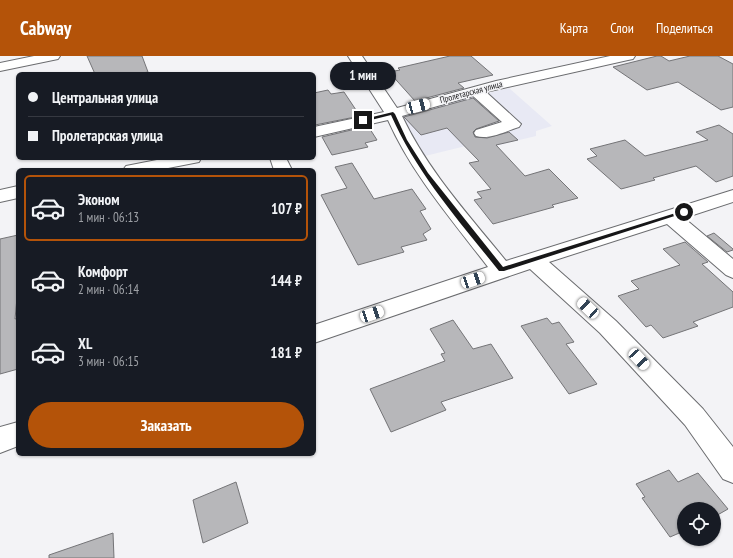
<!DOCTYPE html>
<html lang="ru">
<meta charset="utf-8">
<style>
body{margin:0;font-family:"PT Sans Narrow",sans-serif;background:#20242c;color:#f1f3f6;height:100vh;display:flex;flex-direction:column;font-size:15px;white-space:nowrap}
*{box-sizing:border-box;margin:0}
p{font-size:13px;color:#9ea1a6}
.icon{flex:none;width:22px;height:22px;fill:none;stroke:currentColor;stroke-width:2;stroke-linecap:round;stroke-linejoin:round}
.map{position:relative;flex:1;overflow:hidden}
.side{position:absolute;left:16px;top:112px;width:300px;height:288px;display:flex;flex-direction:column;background:#171b24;border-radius:6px;box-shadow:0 1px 3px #0004}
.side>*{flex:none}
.hud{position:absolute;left:16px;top:16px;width:300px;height:88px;border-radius:6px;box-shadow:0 1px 3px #0004;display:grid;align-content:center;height:88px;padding:0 12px;background:#171b24}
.tools{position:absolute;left:677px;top:446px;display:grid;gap:8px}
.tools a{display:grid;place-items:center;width:44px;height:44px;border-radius:50%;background:#171b24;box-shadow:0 1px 3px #0004;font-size:20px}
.end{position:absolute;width:18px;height:18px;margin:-9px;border:5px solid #171718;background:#fff;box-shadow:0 0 0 2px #fff}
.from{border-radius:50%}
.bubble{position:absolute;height:28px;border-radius:14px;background:#171b24;box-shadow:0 1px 3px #0004;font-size:13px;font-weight:800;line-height:28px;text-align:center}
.car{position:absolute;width:12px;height:24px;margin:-12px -6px;border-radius:5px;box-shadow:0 0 3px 1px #0007;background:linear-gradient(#fff 24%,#345 0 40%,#fff 0 76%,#345 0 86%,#fff 0)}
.hud b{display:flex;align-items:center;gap:14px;height:38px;font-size:15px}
.hud b+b{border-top:1px solid #363941}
.hud i{width:10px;height:10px;background:#f1f3f6}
ul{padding:7px 0 0;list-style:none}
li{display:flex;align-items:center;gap:12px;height:66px;margin:0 8px 6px;padding:0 4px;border:2px solid transparent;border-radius:6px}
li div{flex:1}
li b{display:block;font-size:15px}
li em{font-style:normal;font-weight:800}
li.on{border-color:#b45309}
li>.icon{width:36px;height:36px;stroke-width:1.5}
.cta{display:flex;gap:8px;margin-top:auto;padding:8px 12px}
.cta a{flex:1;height:46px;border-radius:24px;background:#b45309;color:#fff;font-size:16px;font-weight:800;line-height:46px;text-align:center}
header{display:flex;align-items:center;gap:24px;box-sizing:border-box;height:56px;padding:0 20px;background:#b45309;color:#fff}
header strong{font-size:19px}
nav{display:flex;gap:22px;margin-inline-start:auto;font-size:14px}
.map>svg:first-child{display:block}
</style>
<header>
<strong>Cabway</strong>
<nav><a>Карта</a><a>Слои</a><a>Поделиться</a></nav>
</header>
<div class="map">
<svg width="733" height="502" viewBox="0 0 733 502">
<rect width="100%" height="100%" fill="#f3f3f6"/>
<!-- built -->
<polygon fill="#e8e9f4" points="509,32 552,70 536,75 536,80 483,93 478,87 421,101 405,74 401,57"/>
<!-- building -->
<g fill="#b7b7ba" stroke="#747477">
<polygon points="87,0 142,0 148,16 137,18 95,18"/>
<polygon points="450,0 471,0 493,19 458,27 464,32 415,45 389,16 400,14 398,12"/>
<polygon points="657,0 661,0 669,5 690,0 718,0 733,8 733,51 721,54 678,26 647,34 613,11"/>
<polygon points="328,34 331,38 344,36 360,60 315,69 314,37"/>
<polygon points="473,42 499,65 476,73 473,76 475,81 487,82 509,76 518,84 496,89 525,120 549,113 578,142 552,149 554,151 493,168 474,144 482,142 477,136 491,133 469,107 479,105 447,72 421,79 404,61"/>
<polygon points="719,69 733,78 733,120 716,126 696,110 653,122 655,124 621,133 587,103 597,100 590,93 625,84 645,100 708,84 696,76"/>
<polygon points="368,70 377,84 365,87 368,91 332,99 322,81"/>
<polygon points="352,107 374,143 412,133 426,153 420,155 431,173 423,178 427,184 401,191 404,196 358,209 321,139 347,132 335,111"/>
<polygon points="714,177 733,193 733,194 727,196 707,180"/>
<polygon points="18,179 18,231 15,263 18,262 18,313 0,318 0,183"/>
<polygon points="685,186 708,206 702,208 733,236 733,251 693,266 698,270 663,282 651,269 646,271 618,240 639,233 631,225 680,209 663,193"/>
<polygon points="547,262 552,268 559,266 574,286 566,288 597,328 569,338 521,270"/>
<polygon points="453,264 473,293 491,288 513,322 441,346 446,354 391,376 370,333 445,305 441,298 445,297 430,273"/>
<polygon points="669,414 678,426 698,417 728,453 714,461 714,453 684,453 684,475 670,481 642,442 645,441 636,428"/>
<polygon points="236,426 248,467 203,487 193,444"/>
<polygon points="113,477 114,502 49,502 49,499"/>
</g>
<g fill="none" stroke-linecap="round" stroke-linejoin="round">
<defs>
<g id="minor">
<polygon points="34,0 60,0 58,3 0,15 0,7"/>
<path d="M348,0H362L397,52L496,25L610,0H635L633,3L628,4L486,36L521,68L519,71C506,75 489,84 476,80L474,77L476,74L502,66L473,40L402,60C428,115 468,158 506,205L733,134V146L684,162L733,203V222L726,219L667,168L549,206L616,265L703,353L733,391V427L723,423L685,369L600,277L530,213L314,287V269L488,211C452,164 412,118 388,64L314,81V71L384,56Z"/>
<polygon points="167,102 201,102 199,106 158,114 123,114 126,110"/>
<polygon points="270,102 286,102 292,114 274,114"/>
<polygon points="18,130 18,142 0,146 0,134"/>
<polygon points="18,366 18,390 0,397 0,371"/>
</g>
</defs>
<!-- minor casing -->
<use href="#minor" stroke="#6b6c6f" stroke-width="2"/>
<!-- minor -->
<use href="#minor" fill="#fff" fill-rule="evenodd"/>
</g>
<!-- route -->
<path fill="#171718" d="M393,56L395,58L407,84L428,117L503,211L682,155L687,156L504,215H499C460,166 417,118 391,59L363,66L360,64Z"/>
<g text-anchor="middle" stroke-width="3" stroke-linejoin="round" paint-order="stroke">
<!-- far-street labels -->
<g font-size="9" fill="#171718" stroke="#f3f3f6">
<text transform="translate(471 36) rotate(-15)" y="3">Пролетарская улица</text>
</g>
</g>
</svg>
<div class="tools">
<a><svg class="icon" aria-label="locate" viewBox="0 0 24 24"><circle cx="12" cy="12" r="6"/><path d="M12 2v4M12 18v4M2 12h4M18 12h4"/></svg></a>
</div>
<i class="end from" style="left:684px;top:156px"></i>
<i class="end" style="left:363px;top:64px"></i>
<div class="bubble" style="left:330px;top:6px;width:66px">1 мин</div>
<i class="car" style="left:418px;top:50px;rotate:75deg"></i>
<i class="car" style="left:473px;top:224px;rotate:71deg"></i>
<i class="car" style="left:588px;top:252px;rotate:313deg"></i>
<i class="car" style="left:372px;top:258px;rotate:71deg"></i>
<i class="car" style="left:639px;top:303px;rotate:137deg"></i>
<div class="hud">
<b><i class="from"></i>Центральная улица</b>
<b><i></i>Пролетарская улица</b>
</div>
<section class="side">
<ul>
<li class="on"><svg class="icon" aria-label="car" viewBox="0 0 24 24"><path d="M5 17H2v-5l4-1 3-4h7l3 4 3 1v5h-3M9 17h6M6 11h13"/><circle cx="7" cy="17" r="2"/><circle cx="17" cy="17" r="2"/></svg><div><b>Эконом</b><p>1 мин · 06:13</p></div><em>107 ₽</em></li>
<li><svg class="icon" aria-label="car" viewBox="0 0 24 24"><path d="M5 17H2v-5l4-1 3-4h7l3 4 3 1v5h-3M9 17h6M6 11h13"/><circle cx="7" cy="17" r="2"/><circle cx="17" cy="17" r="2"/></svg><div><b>Комфорт</b><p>2 мин · 06:14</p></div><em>144 ₽</em></li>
<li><svg class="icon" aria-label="car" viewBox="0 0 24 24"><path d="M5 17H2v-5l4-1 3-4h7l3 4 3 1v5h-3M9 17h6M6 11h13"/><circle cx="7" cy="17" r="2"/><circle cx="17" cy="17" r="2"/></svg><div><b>XL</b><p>3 мин · 06:15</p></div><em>181 ₽</em></li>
</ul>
<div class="cta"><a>Заказать</a></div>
</section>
</div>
